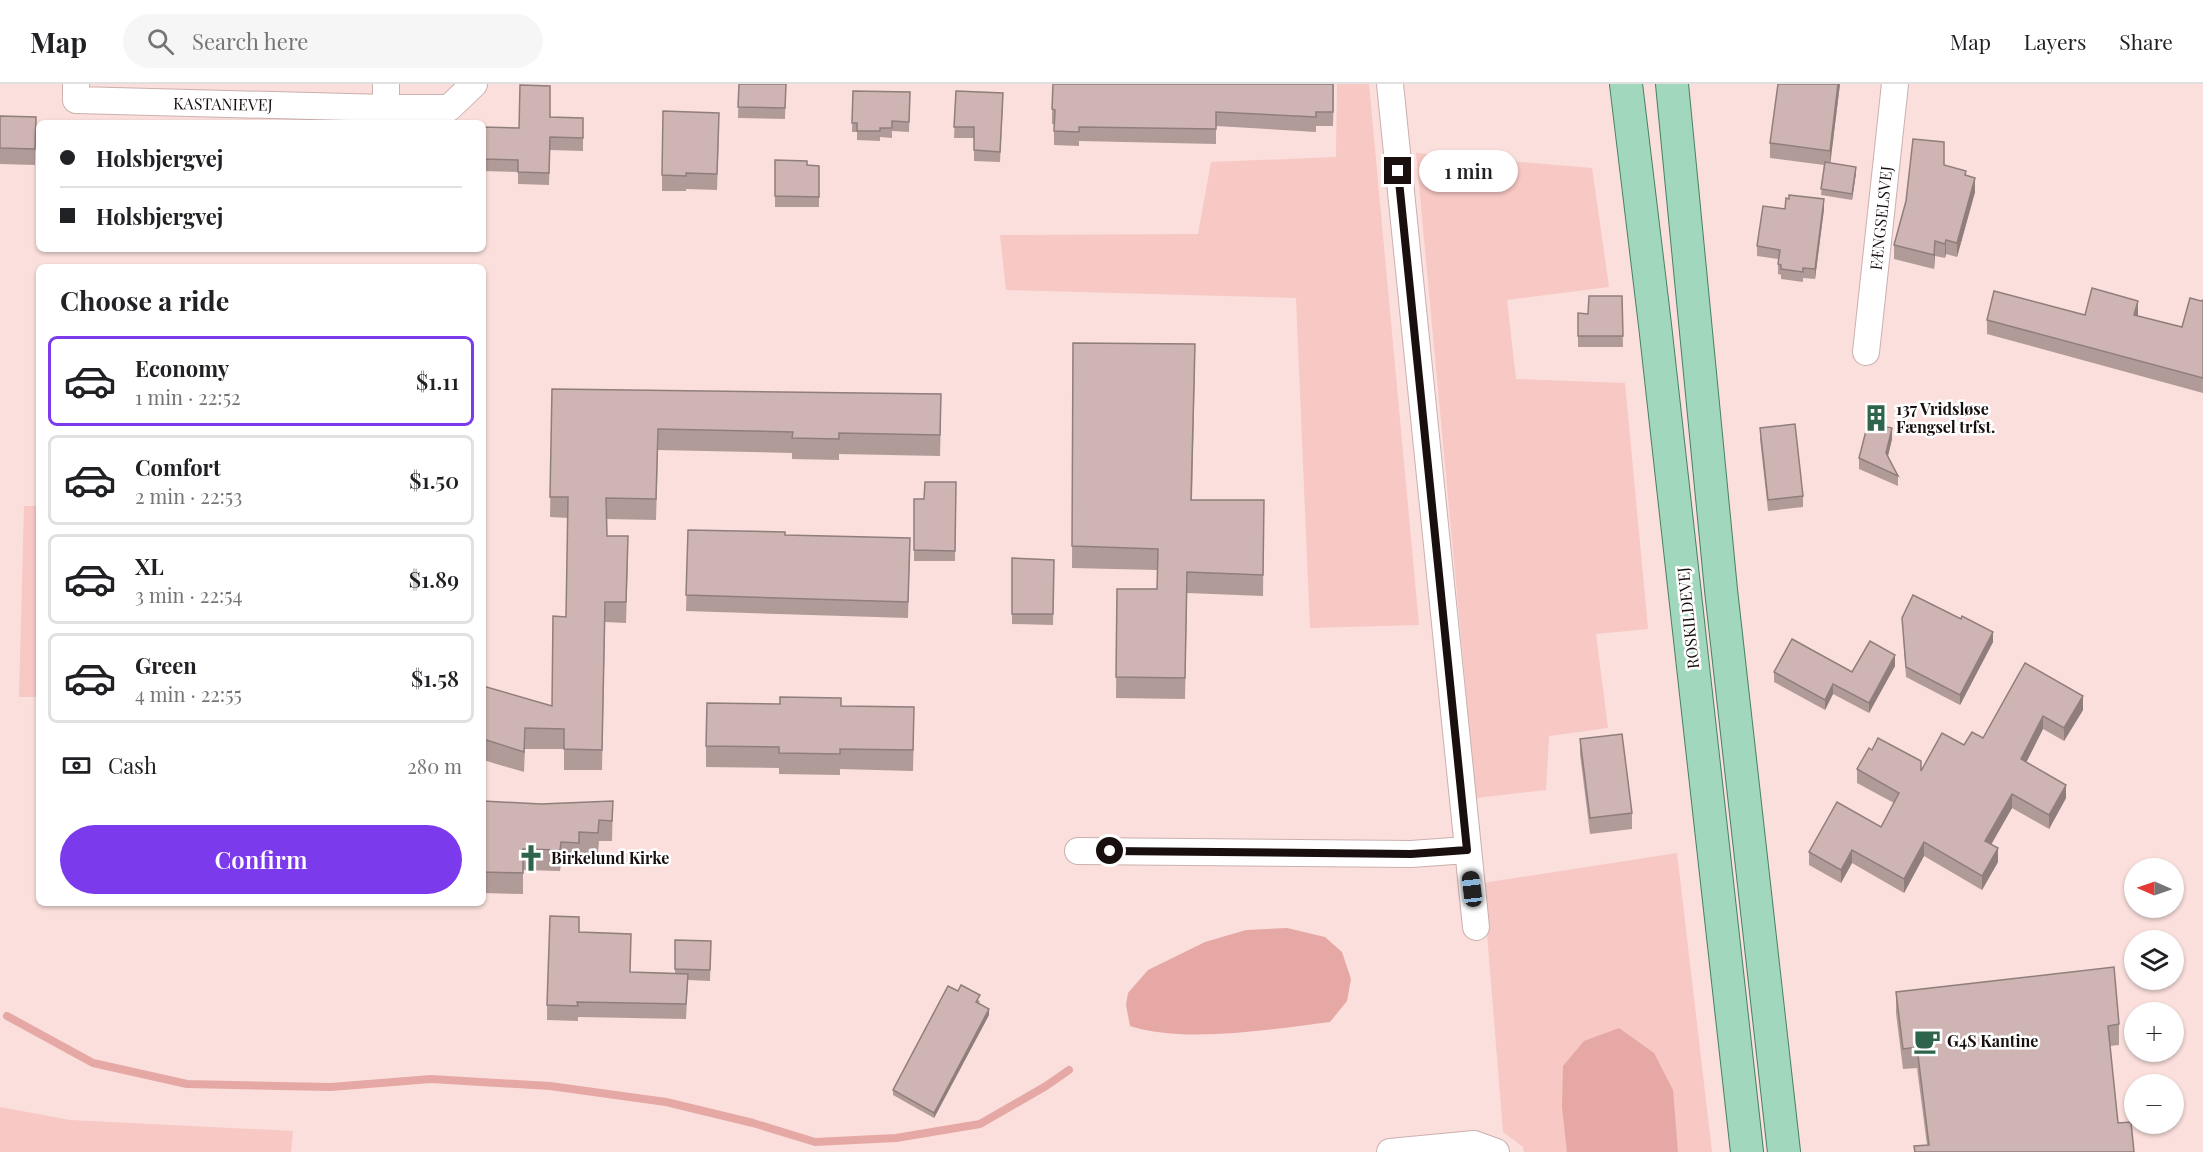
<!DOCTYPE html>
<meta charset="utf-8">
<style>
body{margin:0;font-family:"Playfair Display",serif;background:#f6f6f6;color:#202124;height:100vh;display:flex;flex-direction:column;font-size:22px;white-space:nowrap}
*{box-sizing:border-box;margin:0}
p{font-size:20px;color:#757577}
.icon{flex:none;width:33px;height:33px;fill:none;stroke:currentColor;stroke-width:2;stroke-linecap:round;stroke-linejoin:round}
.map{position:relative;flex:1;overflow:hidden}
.panel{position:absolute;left:36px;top:180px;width:450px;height:642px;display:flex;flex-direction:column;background:#fff;border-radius:9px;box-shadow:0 2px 4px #0004}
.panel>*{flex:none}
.banner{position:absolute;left:36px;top:36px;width:450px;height:132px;border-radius:9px;box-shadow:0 2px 4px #0004;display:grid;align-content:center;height:132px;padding:0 24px;background:#fff}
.needle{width:39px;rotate:272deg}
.tools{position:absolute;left:2124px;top:774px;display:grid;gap:12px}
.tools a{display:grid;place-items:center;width:60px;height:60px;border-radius:50%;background:#fff;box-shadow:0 2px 4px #0004;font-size:30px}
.end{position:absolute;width:27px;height:27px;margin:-14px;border:8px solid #180f0e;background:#fff;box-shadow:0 0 0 3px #fff}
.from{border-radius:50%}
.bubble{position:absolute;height:42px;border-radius:21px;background:#fff;box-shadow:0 2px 4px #0004;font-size:20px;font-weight:600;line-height:42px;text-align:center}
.car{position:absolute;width:18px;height:36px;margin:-18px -9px;border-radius:8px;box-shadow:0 0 4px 2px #0007;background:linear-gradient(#222 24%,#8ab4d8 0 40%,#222 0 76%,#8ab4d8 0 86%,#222 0)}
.banner b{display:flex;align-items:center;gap:21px;height:57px;font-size:22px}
.banner b+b{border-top:2px solid #e0e0e0}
.banner i{width:15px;height:15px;background:#202124}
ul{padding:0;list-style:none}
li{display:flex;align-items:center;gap:18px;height:90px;margin:0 12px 9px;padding:0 12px;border:3px solid #e0e0e0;border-radius:9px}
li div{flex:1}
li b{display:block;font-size:22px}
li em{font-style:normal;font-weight:600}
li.current{border-color:#7c3aed}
li>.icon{width:54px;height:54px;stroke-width:1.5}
h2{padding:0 24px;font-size:27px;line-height:72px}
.pay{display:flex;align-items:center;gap:15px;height:66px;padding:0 24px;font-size:22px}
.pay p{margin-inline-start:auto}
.primary-button{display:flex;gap:12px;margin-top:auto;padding:12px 24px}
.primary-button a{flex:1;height:69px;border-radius:36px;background:#7c3aed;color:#fff;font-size:24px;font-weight:600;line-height:69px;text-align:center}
header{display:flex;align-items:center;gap:36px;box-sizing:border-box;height:84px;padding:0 30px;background:#fff;border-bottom:2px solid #e0e0e0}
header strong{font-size:28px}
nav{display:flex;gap:33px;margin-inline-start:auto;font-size:21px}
.search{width:420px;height:54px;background:#f6f6f6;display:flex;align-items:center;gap:15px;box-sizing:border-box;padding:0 21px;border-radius:33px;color:#757577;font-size:22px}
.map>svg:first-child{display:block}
</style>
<header>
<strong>Map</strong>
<div class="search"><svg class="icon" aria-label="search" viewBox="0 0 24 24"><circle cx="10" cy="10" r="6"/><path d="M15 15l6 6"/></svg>Search here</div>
<nav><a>Map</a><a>Layers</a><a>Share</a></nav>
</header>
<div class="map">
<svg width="2203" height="1068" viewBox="0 0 2203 1068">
<rect width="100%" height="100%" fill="#fadfdc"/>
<!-- green -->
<g fill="#f7c8c4">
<polygon points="1337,0 1369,0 1419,541 1310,544 1296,214 1006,206 1000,151 1198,150 1211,78 1336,73"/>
<polygon points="1416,69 1592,84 1609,203 1507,216 1516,295 1625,299 1648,545 1596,550 1608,644 1549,652 1546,706 1476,714"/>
<polygon points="24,422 39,422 39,613 19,613"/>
<polygon points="1677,769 1712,1068 1524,1068 1523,1063 1503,1048 1483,799"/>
<polygon points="0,1023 70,1036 293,1047 291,1068 0,1068"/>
</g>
<!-- water -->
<g fill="#e6a8a4">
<path d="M1287,844L1325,853L1342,868L1351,895L1347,917L1330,938C1272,945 1186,960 1130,942L1126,921L1128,909L1148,886L1205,858L1246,846Z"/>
<polygon points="1619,944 1654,969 1673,1006 1678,1068 1567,1068 1562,1023 1563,982 1584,957"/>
</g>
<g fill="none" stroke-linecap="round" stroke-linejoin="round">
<!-- stream -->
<polyline stroke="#e6a8a4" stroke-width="8" points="7,932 93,979 187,1000 331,1003 431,995 550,1002 666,1018 753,1039 815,1058 896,1054 980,1040 1046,1002 1069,986"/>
<defs>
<g id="minor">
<polyline points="76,0 76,16 386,24 449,24 474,0"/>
<polyline points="1390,0 1476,843"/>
<polyline points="386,24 386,0"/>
<polyline points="1866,268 1895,0"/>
<polyline points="1078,767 1411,770 1467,766"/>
<polyline points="1390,1068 1474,1060 1496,1068"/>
</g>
<g id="major">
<polyline points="1626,0 1655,241 1747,1068"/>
<polyline points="1672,0 1721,506 1784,1068"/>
</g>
</defs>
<!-- minor casing -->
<use href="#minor" stroke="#cab0ae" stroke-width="28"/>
<!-- major casing -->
<use href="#major" stroke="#498063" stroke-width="34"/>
<!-- minor -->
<use href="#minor" stroke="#fff" stroke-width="26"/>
<!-- major -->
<use href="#major" stroke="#a1d7bd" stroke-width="32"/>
</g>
<!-- wall -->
<g fill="#b19b99">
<polygon points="739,0 786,0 785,35 738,34"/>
<polygon points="1334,0 1333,42 1316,42 1316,48 1216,42 1216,60 1079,57 1079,62 1054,61 1054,40 1052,40 1052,25"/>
<polygon points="1840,0 1830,79 1856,89 1852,116 1821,111 1824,81 1770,74 1770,59"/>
<polygon points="853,7 910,8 909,48 892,47 892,54 880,53 880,57 857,56 857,48 852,48"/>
<polygon points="956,7 1003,20 1000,78 974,77 974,54 954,54"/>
<polygon points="0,32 36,33 35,81 0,80"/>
<polygon points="550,33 583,34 583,67 550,66 549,101 518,100 518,88 483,87 483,43 519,44"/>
<polygon points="719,45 717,106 686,105 686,107 662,107 662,91"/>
<polygon points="775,76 807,81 819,82 819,123 775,123"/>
<polygon points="1944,81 1966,91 1975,108 1957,173 1946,170 1945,174 1935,172 1934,185 1894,175 1894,161"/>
<polygon points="1785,125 1824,125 1815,195 1803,194 1803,198 1781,195 1781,191 1778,190 1778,175 1757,172 1757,162"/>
<polygon points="1622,212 1623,263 1578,263 1578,229 1588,230"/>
<polygon points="2203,216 2203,309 1987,250 1987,236 2085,231 2138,232 2182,243 2201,217"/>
<polygon points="1073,259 1195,282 1192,416 1264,416 1263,512 1187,509 1185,615 1116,614 1117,505 1157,505 1157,486 1072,484"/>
<polygon points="552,305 941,331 940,372 839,370 839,376 792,375 792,369 658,366 656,436 607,435 607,452 628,473 626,539 605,538 602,686 564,686 564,665 525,665 524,688 483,676 483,602 552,622 566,533 568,434 550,433"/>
<polygon points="1760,344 1803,412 1803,423 1768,427 1760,355"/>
<polygon points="1892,355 1888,372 1898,392 1898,402 1859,385 1859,374"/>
<polygon points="956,398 955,477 914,477 914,415 924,415"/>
<polygon points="688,446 785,451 910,454 908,534 686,527"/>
<polygon points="1012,474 1054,476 1053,541 1012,540"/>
<polygon points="1902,534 1993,558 1960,621 1906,593"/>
<polygon points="2025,579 2083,626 2064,657 2043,645 2026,678 2066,714 2049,745 2012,724 1991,761 1998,778 1982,806 1924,772 1904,809 1852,779 1841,799 1809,781 1809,768 1881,743 1894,719 1857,699 1857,685 1921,687 1964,661 1983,654"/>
<polygon points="1895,582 1869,629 1833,610 1825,626 1774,598 1774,588 1852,588"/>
<polygon points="841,622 914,643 913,687 840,685 840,691 779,690 779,684 706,683 706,662"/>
<polygon points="1580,655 1632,729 1632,745 1590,750 1580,670"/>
<polygon points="483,717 541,720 613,717 612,757 599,757 598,770 579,769 579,779 561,779 560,787 523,786 523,810 483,809"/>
<polygon points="579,848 630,888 675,889 675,856 711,857 710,897 688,896 686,935 578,933 578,937 547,936 547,921"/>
<polygon points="958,907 980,917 979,919 989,931 934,1034 893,1011 893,1006"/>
<polygon points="1896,908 2119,940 2119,961 2110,962 2118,1039 2134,1068 1914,1068 1914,1062 1927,1061 1917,984 1903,985 1896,929"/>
</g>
<!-- shaded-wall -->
<g fill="#907e7d">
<polygon points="1838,0 1840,0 1830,82 1830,67"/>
<polygon points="1856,83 1856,89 1852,116 1852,110"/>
<polygon points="1975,94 1975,108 1957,173 1957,159"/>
<polygon points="1824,115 1824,125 1815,195 1815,185"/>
<polygon points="1946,156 1946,170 1945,174 1945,160"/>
<polygon points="1935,157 1935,172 1934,185 1934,171"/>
<polygon points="2138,217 2138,231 2134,231"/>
<polygon points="1892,344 1892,355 1886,380 1886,369"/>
<polygon points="1993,548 1993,558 1960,621 1960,611"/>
<polygon points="1895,571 1895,582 1869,629 1869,619"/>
<polygon points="1833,600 1833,610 1825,626 1825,616"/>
<polygon points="2083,612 2083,626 2064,657 2064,644"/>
<polygon points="2043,632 2043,645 2021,689 2021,675"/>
<polygon points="2066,701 2066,714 2049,745 2049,731"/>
<polygon points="2012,710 2012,724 1985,771 1985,757"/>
<polygon points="1924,758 1924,772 1904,809 1904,795"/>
<polygon points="1998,764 1998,778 1982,806 1982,792"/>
<polygon points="1852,766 1852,779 1841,799 1841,786"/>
<polygon points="989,925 989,931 934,1034 934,1029"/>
</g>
<!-- building -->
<g fill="#ceb4b2" stroke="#907e7d" stroke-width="1.5">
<polygon points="739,0 786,0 785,24 738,23"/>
<polygon points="1053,0 1333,0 1333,28 1316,28 1316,33 1216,28 1216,45 1079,43 1079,48 1054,47 1055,26 1052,25"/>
<polygon points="1778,0 1838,0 1830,67 1770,59"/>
<polygon points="520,1 550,2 550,33 583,34 583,54 550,53 549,89 518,88 518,76 483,75 483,43 519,44"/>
<polygon points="853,7 910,8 909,38 892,37 892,44 880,44 880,47 857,47 857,39 852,39"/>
<polygon points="956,7 1003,9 1000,68 974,66 974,43 954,43"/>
<polygon points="663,27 719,29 717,90 686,89 686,92 662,91"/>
<polygon points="0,32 36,33 35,65 0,64"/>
<polygon points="105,37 174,39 105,39"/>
<polygon points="1913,55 1944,58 1944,81 1966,87 1965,91 1975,94 1957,159 1946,156 1945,160 1935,157 1934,171 1894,161 1906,117"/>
<polygon points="775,76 807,77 807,81 819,82 819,113 775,112"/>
<polygon points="1825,78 1856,83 1852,110 1821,105"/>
<polygon points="1789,111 1824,115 1815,185 1803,184 1803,188 1781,185 1781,181 1778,180 1780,166 1757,162 1763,122 1785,125 1786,114 1789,115"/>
<polygon points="2092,204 2138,217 2134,231 2182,243 2190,214 2201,217 2203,216 2203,294 1987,236 1994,207 2085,231"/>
<polygon points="1589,212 1622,212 1623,252 1578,252 1578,229 1588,230"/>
<polygon points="1073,259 1195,260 1191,416 1264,416 1263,491 1187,488 1185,594 1116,593 1117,505 1157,505 1158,465 1072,462"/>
<polygon points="552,305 941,310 940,351 839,349 839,355 792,354 793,348 658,345 656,415 606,414 607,452 628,452 626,518 605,518 602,666 564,665 564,645 525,644 524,668 483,655 483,602 552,622 553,532 566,533 568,413 550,413"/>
<polygon points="1868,339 1892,344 1886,369 1898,392 1859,374"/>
<polygon points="1795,340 1803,412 1768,416 1760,344"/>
<polygon points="925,398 956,398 955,467 914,466 914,415 924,415"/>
<polygon points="688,446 785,448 785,451 910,454 908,518 686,511"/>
<polygon points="1012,474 1054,476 1053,530 1012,530"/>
<polygon points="1913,511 1961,535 1962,532 1993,548 1960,611 1906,583 1902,534"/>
<polygon points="1792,555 1852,588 1870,557 1895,571 1869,619 1833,600 1825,616 1774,588"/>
<polygon points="2025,579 2083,612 2064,644 2043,632 2021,675 2066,701 2049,731 2012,710 1985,757 1998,764 1982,792 1924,758 1904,795 1852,766 1841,786 1809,768 1837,718 1881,743 1899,709 1857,685 1869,664 1872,666 1878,654 1921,677 1921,687 1942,649 1964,661 1972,648 1983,654"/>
<polygon points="780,613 841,614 841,622 914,623 913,666 840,665 840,670 779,669 779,663 706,662 707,619 780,620"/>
<polygon points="1622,650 1632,729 1590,734 1580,655"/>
<polygon points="483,717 541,720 613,717 612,737 599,736 598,749 579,748 579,759 561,758 560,766 523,765 523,789 483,788"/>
<polygon points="550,832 579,833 579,848 631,850 630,888 688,890 686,920 577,918 578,922 547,921"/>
<polygon points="675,856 711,857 710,886 675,885"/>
<polygon points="2114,883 2119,940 2108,942 2118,1039 2131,1038 2134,1068 1915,1068 1914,1062 1929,1061 1917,963 1903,965 1896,908"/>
<polygon points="961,901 980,911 976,918 989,925 934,1029 893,1006 948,902 958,907"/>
</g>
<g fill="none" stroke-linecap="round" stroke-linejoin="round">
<!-- route -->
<polyline stroke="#180f0e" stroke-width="8" points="1110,767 1411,770 1467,766 1398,87"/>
</g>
<!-- icons -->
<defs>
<symbol id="building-bare" viewBox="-9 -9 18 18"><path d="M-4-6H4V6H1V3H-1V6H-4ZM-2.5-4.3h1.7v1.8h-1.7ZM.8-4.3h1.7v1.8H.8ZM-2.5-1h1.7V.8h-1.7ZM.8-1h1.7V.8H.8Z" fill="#2e644b" stroke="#fff" stroke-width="2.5" paint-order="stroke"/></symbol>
<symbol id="church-bare" viewBox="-9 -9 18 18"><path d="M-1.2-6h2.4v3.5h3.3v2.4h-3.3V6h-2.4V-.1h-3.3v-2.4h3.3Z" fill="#2e644b" stroke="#fff" stroke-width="2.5" paint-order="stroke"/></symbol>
<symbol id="cafe-bare" viewBox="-9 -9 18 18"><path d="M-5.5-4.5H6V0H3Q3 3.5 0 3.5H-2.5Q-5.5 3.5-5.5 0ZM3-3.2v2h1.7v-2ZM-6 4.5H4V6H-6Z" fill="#2e644b" stroke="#fff" stroke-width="2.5" paint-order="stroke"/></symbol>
</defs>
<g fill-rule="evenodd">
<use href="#building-bare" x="1857" y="315" width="38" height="38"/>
<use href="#church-bare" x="512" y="755" width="38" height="38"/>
<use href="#cafe-bare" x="1908" y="938" width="38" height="38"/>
</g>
<g text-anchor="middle" stroke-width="5" stroke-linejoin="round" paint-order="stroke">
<!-- street labels -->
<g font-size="16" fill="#180f0e" stroke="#fff">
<text transform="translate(223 20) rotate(1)" y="6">KASTANIEVEJ</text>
<text transform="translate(1881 134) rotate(-84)" y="6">FÆNGSELSVEJ</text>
<text transform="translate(1688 534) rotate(-96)" y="6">ROSKILDEVEJ</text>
</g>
<!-- poi labels -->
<g font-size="16" font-weight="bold" fill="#180f0e" stroke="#fff" text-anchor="start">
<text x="1896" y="331">137 Vridsløse<tspan x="1896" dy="18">Fængsel trfst.</tspan></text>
<text x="551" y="780">Birkelund Kirke</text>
<text x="1947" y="963">G4S Kantine</text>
</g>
</g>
</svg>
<div class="tools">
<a><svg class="needle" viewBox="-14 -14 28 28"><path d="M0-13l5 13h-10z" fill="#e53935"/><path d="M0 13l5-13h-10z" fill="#757577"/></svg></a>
<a><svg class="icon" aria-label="layers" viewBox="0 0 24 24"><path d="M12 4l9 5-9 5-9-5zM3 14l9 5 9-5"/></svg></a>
<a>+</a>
<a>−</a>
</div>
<i class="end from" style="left:1110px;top:767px"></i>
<i class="end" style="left:1398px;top:87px"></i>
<div class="bubble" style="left:1419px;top:66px;width:99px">1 min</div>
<i class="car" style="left:1472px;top:805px;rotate:353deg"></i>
<div class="banner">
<b><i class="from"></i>Holsbjergvej</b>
<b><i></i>Holsbjergvej</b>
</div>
<section class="panel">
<h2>Choose a ride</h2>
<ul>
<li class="current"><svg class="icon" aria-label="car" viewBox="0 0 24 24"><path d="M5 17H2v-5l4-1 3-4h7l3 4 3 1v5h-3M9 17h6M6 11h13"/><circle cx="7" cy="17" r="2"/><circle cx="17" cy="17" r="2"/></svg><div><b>Economy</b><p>1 min · 22:52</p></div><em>$1.11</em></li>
<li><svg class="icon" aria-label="car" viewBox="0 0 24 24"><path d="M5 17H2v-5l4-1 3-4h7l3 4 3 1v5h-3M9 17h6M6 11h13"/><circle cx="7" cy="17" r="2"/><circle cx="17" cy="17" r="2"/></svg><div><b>Comfort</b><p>2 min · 22:53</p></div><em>$1.50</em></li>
<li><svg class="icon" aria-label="car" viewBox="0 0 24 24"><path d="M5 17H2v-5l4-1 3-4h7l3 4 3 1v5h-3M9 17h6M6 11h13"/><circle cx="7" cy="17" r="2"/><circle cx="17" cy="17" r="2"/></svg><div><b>XL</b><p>3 min · 22:54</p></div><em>$1.89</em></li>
<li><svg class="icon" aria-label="car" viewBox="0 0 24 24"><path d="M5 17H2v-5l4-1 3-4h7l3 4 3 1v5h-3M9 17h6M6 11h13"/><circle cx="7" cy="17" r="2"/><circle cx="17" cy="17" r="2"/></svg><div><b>Green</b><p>4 min · 22:55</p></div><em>$1.58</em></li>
</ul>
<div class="pay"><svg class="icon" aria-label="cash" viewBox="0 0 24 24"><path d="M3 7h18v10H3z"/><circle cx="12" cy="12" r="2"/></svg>Cash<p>280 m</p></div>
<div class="primary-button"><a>Confirm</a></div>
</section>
</div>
